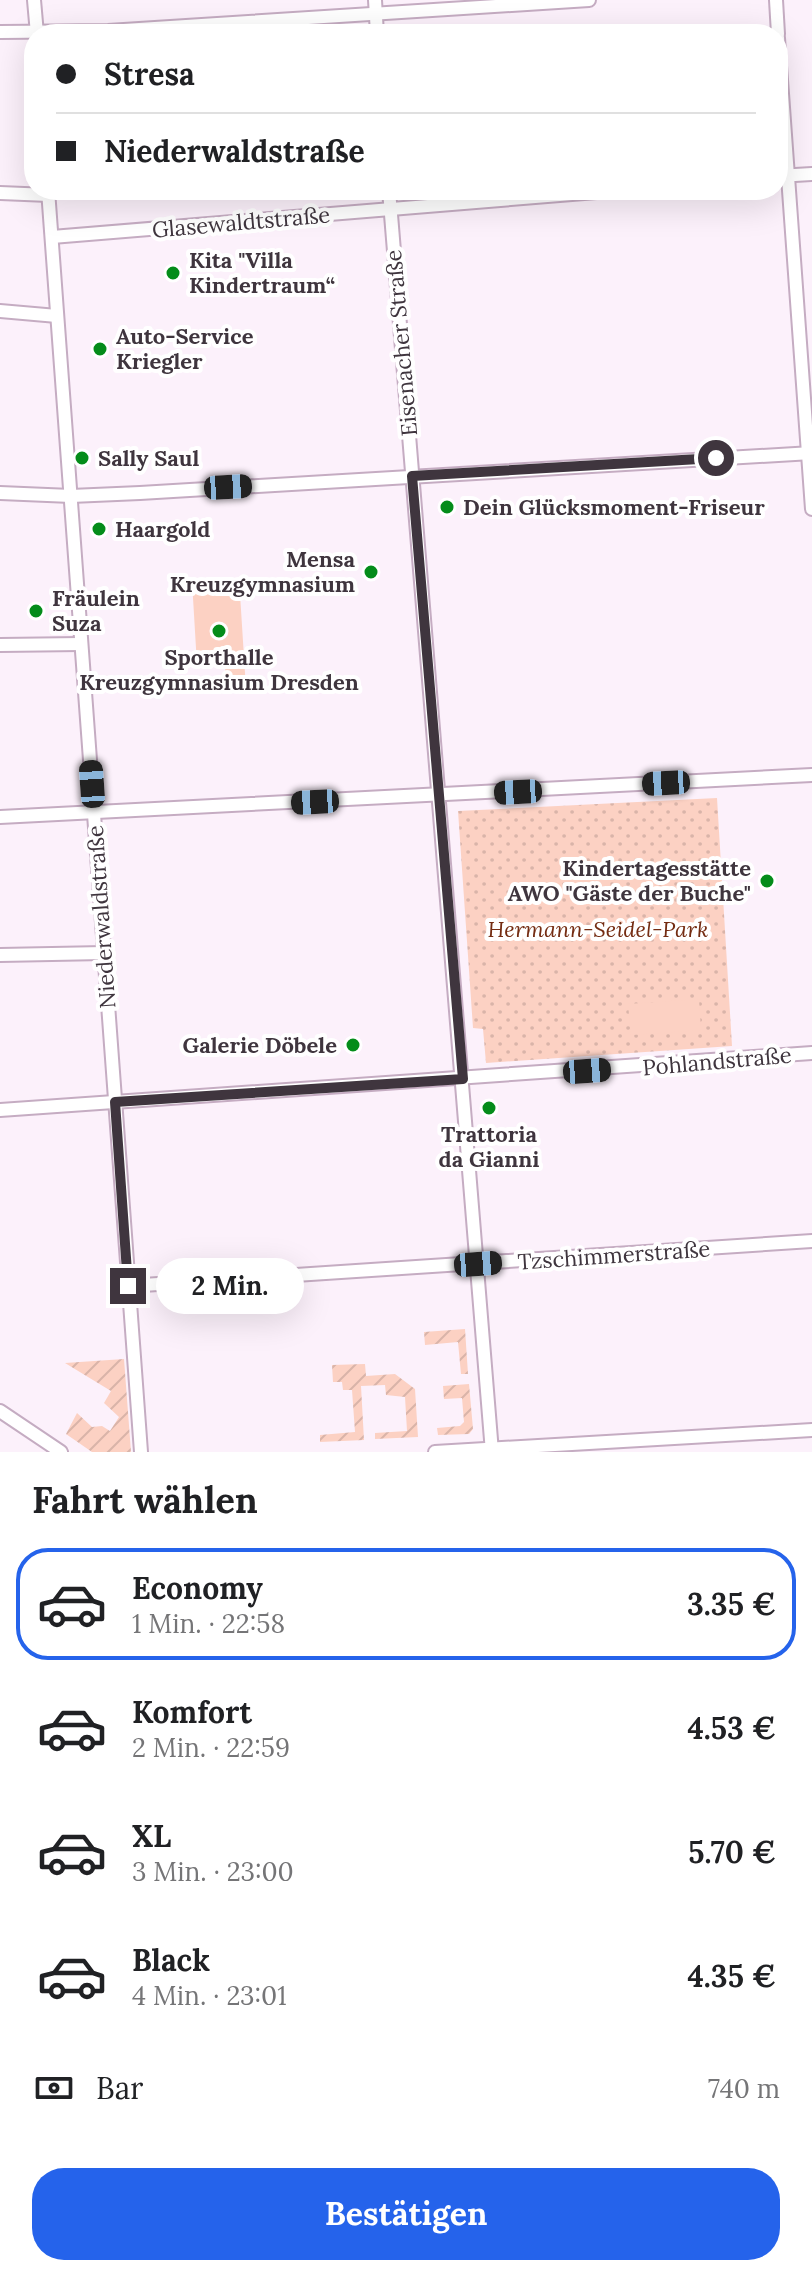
<!DOCTYPE html>
<html lang="de">
<meta charset="utf-8">
<style>
body{margin:0;font-family:Lora,serif;background:#f2f2f2;color:#202124;height:100vh;display:flex;flex-direction:column;font-size:30px;white-space:nowrap}
*{box-sizing:border-box;margin:0}
p{font-size:26px;color:#757577}
.icon{flex:none;width:44px;height:44px;fill:none;stroke:currentColor;stroke-width:2;stroke-linecap:round;stroke-linejoin:round}
.map{position:relative;height:1452px;overflow:hidden}
.drawer{display:flex;flex-direction:column;background:#fff;flex:1}
.drawer>*{flex:none}
.hud{position:absolute;left:24px;top:24px;width:764px;height:176px;border-radius:32px;box-shadow:0 8px 32px #0002;display:grid;align-content:center;height:176px;padding:0 32px;background:#fff}
.end{position:absolute;width:36px;height:36px;margin:-18px;border:10px solid #3f353e;background:#fff;box-shadow:0 0 0 4px #fff}
.from{border-radius:50%}
.bubble{position:absolute;height:56px;border-radius:28px;background:#fff;box-shadow:0 8px 32px #0002;font-size:26px;font-weight:700;line-height:56px;text-align:center}
.car{position:absolute;width:24px;height:48px;margin:-24px -12px;border-radius:10px;box-shadow:0 0 6px 2px #0007;background:linear-gradient(#222 24%,#8ab4d8 0 40%,#222 0 76%,#8ab4d8 0 86%,#222 0)}
.hud b{display:flex;align-items:center;gap:28px;height:76px;font-size:30px}
.hud b+b{border-top:2px solid #e0e0e0}
.hud i{width:20px;height:20px;background:#202124}
ul{padding:0;list-style:none}
li{display:flex;align-items:center;gap:24px;height:112px;margin:0 16px 12px;padding:0 16px;border:4px solid transparent;border-radius:32px}
li div{flex:1}
li b{display:block;font-size:30px}
li em{font-style:normal;font-weight:700}
li.selected{border-color:#2563eb}
li>.icon{width:72px;height:72px;stroke-width:1.5}
h2{padding:0 32px;font-size:36px;line-height:96px}
.pay{display:flex;align-items:center;gap:20px;height:88px;padding:0 32px;font-size:30px}
.pay p{margin-inline-start:auto}
.button{display:flex;gap:16px;margin-top:auto;padding:16px 32px}
.button a{flex:1;height:92px;border-radius:32px;background:#2563eb;color:#fff;font-size:32px;font-weight:700;line-height:92px;text-align:center}
.map>svg:first-child{display:block}
</style>
<div class="map">
<svg width="812" height="1452" viewBox="0 0 812 1452">
<defs>
<pattern id="park-dots" width="8" height="8" patternUnits="userSpaceOnUse" patternTransform="scale(2)"><rect width="8" height="8" fill="#fcd1c3"/><path d="M2 2h.1M6 6h.1" fill="none" stroke="#d9b4a9" stroke-width="1.8" stroke-linecap="round"/></pattern>
<pattern id="garden-furrows" width="10" height="10" patternUnits="userSpaceOnUse" patternTransform="scale(2)"><rect width="10" height="10" fill="#fcd1c3"/><path d="M-1 1l2-2M0 10L10 0M9 11l2-2" fill="none" stroke="#d9b4a9"/></pattern>
</defs>
<rect width="100%" height="100%" fill="#fcf1fb"/>
<!-- park -->
<polygon fill="url(#park-dots)" points="717,798 732,1046 486,1063 483,1029 473,1028 458,811"/>
<!-- garden -->
<g fill="url(#garden-furrows)">
<polygon points="465,1329 468,1374 461,1374 458,1342 425,1345 424,1332"/>
<polygon points="124,1359 131,1452 92,1452 66,1434 77,1413 92,1427 102,1426 110,1431 119,1417 104,1403 111,1391 65,1363"/>
<polygon points="365,1364 366,1376 395,1374 415,1389 418,1437 375,1439 375,1433 407,1431 405,1397 386,1395 385,1385 361,1386 364,1440 320,1442 320,1435 355,1432 352,1390 343,1390 342,1382 333,1382 332,1365"/>
<polygon points="469,1384 473,1429 469,1434 438,1435 437,1428 460,1426 464,1422 462,1398 444,1399 443,1386"/>
</g>
<!-- pitch -->
<g fill="#fcd1c3">
<polygon points="239,578 246,689 226,690 225,664 197,665 192,581"/>
<polygon points="699,999 701,1030 631,1035 628,1004"/>
</g>
<g fill="none" stroke-linecap="round" stroke-linejoin="round">
<defs>
<g id="minor">
<polyline points="34,0 37,34"/>
<polyline points="375,0 377,34"/>
<polyline points="776,0 778,34"/>
<polyline points="0,32 108,31 589,0"/>
<polyline points="778,38 812,509"/>
<polyline points="778,176 812,174"/>
<polyline points="48,190 141,1452"/>
<polyline points="389,190 492,1452"/>
<polyline points="0,193 49,195"/>
<polyline points="52,237 621,190"/>
<polyline points="0,311 57,316"/>
<polyline points="0,493 71,496 140,493 812,453"/>
<polyline points="0,645 81,644"/>
<polyline points="0,817 812,775"/>
<polyline points="0,955 104,953"/>
<polyline points="0,1110 812,1053"/>
<polyline points="128,1286 812,1241"/>
<polyline points="0,1411 61,1452"/>
<polyline points="435,1452 812,1430"/>
</g>
</defs>
<!-- minor casing -->
<use href="#minor" stroke="#c5acc2" stroke-width="16"/>
<!-- minor -->
<use href="#minor" stroke="#fff" stroke-width="12"/>
</g>
<g fill="none" stroke-linecap="round" stroke-linejoin="round">
<!-- route -->
<polyline stroke="#3f353e" stroke-width="10" points="128,1286 115,1102 463,1079 412,476 716,458"/>
</g>
<!-- markers -->
<g fill="#048c1a" stroke="#fff" stroke-width="3">
<circle cx="173" cy="273" r="8"/>
<circle cx="100" cy="349" r="8"/>
<circle cx="82" cy="458" r="8"/>
<circle cx="447" cy="507" r="8"/>
<circle cx="99" cy="529" r="8"/>
<circle cx="371" cy="572" r="8"/>
<circle cx="36" cy="611" r="8"/>
<circle cx="219" cy="631" r="8"/>
<circle cx="767" cy="881" r="8"/>
<circle cx="353" cy="1045" r="8"/>
<circle cx="489" cy="1108" r="8"/>
</g>
<g text-anchor="middle" stroke-width="8" stroke-linejoin="round" paint-order="stroke">
<!-- street labels -->
<g font-size="22" fill="#3f353e" stroke="#fff">
<text transform="translate(241 222) rotate(-5)" y="8">Glasewaldtstraße</text>
<text transform="translate(401 343) rotate(-95)" y="8">Eisenacher Straße</text>
<text transform="translate(101 917) rotate(-94)" y="8">Niederwaldstraße</text>
<text transform="translate(717 1061) rotate(-5)" y="8">Pohlandstraße</text>
<text transform="translate(614 1255) rotate(-4)" y="8">Tzschimmerstraße</text>
</g>
<!-- poi labels -->
<g font-size="22" font-weight="bold" fill="#3f353e" stroke="#fff" text-anchor="start">
<text x="189" y="268">Kita "Villa<tspan x="189" dy="25">Kindertraum“</tspan></text>
<text x="116" y="344">Auto-Service<tspan x="116" dy="25">Kriegler</tspan></text>
<text x="98" y="466">Sally Saul</text>
<text x="463" y="515">Dein Glücksmoment-Friseur</text>
<text x="115" y="537">Haargold</text>
<text x="355" y="567" text-anchor="end">Mensa<tspan x="355" dy="25">Kreuzgymnasium</tspan></text>
<text x="52" y="606">Fräulein<tspan x="52" dy="25">Suza</tspan></text>
<text x="219" y="665" text-anchor="middle">Sporthalle<tspan x="219" dy="25">Kreuzgymnasium Dresden</tspan></text>
<text x="751" y="876" text-anchor="end">Kindertagesstätte<tspan x="751" dy="25">AWO "Gäste der Buche"</tspan></text>
<text x="337" y="1053" text-anchor="end">Galerie Döbele</text>
<text x="489" y="1142" text-anchor="middle">Trattoria<tspan x="489" dy="25">da Gianni</tspan></text>
</g>
<!-- park labels -->
<g font-size="22" font-style="italic" fill="#742c12" stroke="#fff">
<text x="598" y="937">Hermann-Seidel-Park</text>
</g>
</g>
</svg>
<i class="end from" style="left:716px;top:458px"></i>
<i class="end" style="left:128px;top:1286px"></i>
<div class="bubble" style="left:156px;top:1258px;width:148px">2 Min.</div>
<i class="car" style="left:228px;top:487px;rotate:87deg"></i>
<i class="car" style="left:666px;top:783px;rotate:267deg"></i>
<i class="car" style="left:92px;top:784px;rotate:356deg"></i>
<i class="car" style="left:518px;top:792px;rotate:267deg"></i>
<i class="car" style="left:315px;top:802px;rotate:267deg"></i>
<i class="car" style="left:587px;top:1071px;rotate:86deg"></i>
<i class="car" style="left:478px;top:1264px;rotate:86deg"></i>
<div class="hud">
<b><i class="from"></i>Stresa</b>
<b><i></i>Niederwaldstraße</b>
</div>
</div>
<section class="drawer">
<h2>Fahrt wählen</h2>
<ul>
<li class="selected"><svg class="icon" aria-label="car" viewBox="0 0 24 24"><path d="M5 17H2v-5l4-1 3-4h7l3 4 3 1v5h-3M9 17h6M6 11h13"/><circle cx="7" cy="17" r="2"/><circle cx="17" cy="17" r="2"/></svg><div><b>Economy</b><p>1 Min. · 22:58</p></div><em>3.35 €</em></li>
<li><svg class="icon" aria-label="car" viewBox="0 0 24 24"><path d="M5 17H2v-5l4-1 3-4h7l3 4 3 1v5h-3M9 17h6M6 11h13"/><circle cx="7" cy="17" r="2"/><circle cx="17" cy="17" r="2"/></svg><div><b>Komfort</b><p>2 Min. · 22:59</p></div><em>4.53 €</em></li>
<li><svg class="icon" aria-label="car" viewBox="0 0 24 24"><path d="M5 17H2v-5l4-1 3-4h7l3 4 3 1v5h-3M9 17h6M6 11h13"/><circle cx="7" cy="17" r="2"/><circle cx="17" cy="17" r="2"/></svg><div><b>XL</b><p>3 Min. · 23:00</p></div><em>5.70 €</em></li>
<li><svg class="icon" aria-label="car" viewBox="0 0 24 24"><path d="M5 17H2v-5l4-1 3-4h7l3 4 3 1v5h-3M9 17h6M6 11h13"/><circle cx="7" cy="17" r="2"/><circle cx="17" cy="17" r="2"/></svg><div><b>Black</b><p>4 Min. · 23:01</p></div><em>4.35 €</em></li>
</ul>
<div class="pay"><svg class="icon" aria-label="cash" viewBox="0 0 24 24"><path d="M3 7h18v10H3z"/><circle cx="12" cy="12" r="2"/></svg>Bar<p>740 m</p></div>
<div class="button"><a>Bestätigen</a></div>
</section>
